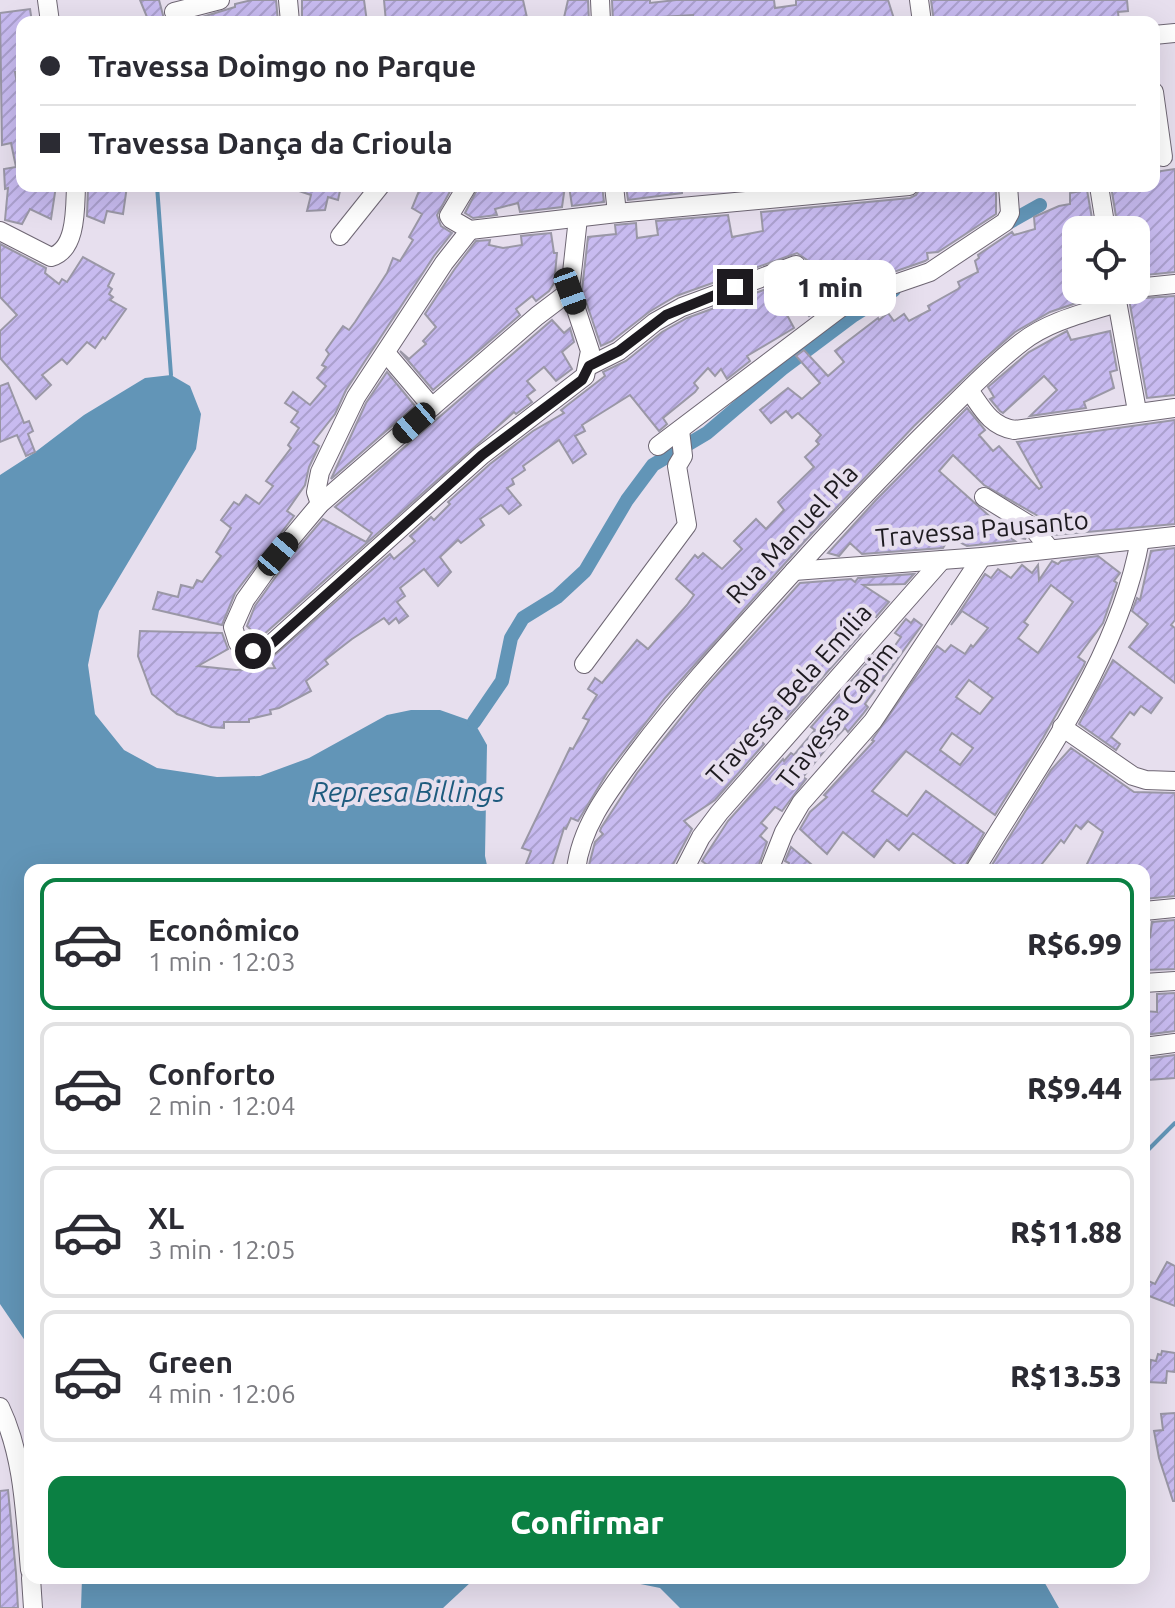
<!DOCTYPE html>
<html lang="pt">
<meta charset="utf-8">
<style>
body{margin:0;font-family:Ubuntu,sans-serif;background:#f2f2f3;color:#2b2b33;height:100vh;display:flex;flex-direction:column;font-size:30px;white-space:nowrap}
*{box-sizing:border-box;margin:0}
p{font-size:26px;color:#7c7c81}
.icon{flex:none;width:44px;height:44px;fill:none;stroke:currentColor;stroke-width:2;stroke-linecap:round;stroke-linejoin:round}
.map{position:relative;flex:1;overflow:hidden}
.side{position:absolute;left:24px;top:864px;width:1126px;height:720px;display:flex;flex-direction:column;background:#fff;border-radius:16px;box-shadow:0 8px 32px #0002}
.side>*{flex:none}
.banner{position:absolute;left:16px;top:16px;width:1144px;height:176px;border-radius:16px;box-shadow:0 8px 32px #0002;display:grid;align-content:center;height:176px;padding:0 24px;background:#fff}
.fabs{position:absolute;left:1062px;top:216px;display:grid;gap:16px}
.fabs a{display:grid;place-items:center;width:88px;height:88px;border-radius:16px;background:#fff;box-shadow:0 8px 32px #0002;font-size:40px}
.end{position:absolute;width:36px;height:36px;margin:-18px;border:10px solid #1e1b20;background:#fff;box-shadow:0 0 0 4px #fff}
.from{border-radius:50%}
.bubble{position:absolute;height:56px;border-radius:16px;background:#fff;box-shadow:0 8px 32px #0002;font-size:26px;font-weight:800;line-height:56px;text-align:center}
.car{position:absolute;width:24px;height:48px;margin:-24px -12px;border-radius:10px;box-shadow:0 0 6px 2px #0007;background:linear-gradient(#222 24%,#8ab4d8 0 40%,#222 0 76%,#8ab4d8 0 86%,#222 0)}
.banner b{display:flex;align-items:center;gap:28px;height:76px;font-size:30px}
.banner b+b{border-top:2px solid #e1e1e2}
.banner i{width:20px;height:20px;background:#2b2b33}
ul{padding:14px 0 0;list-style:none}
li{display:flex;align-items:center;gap:24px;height:132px;margin:0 16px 12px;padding:0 8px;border:4px solid #e1e1e2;border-radius:16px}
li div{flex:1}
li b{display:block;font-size:30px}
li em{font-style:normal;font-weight:800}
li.current{border-color:#0b8043}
li>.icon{width:72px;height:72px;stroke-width:1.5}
.action{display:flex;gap:16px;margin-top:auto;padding:16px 24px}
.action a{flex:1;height:92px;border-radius:16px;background:#0b8043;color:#fff;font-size:32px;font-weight:800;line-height:92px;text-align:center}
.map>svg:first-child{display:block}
</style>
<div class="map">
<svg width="1175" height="1608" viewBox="0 0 1175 1608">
<defs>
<pattern id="building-hatch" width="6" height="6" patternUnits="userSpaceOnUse" patternTransform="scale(2)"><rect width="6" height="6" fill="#c8bbf0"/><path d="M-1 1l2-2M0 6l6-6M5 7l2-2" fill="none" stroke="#aba0ce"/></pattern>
</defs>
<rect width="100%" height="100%" fill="#e7dfee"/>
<!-- water -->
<g fill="#6295b7">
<polygon points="171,375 190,386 201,414 196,449 99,611 88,665 95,714 124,750 157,768 217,777 260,776 309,758 387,715 411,710 440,710 474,722 487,745 485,856 488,870 30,870 30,1348 0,1304 0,475 34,453 84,415 145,378"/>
<polygon points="82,1578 490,1578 471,1582 443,1608 81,1608"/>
<polygon points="611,1578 1042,1578 1059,1608 680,1608 660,1588"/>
</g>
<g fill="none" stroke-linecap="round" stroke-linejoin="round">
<!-- stream -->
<g stroke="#6295b7" stroke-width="4">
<polyline points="157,186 171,375"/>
<polyline points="1144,1154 1175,1123"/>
</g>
<!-- canal -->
<g stroke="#6295b7" stroke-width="14">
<polyline points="1001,227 1040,205"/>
<polyline points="474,722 502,681 511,638 523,618 557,597 585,571 627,500 653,465 707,433 782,369 854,315 894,290"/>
</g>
</g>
<!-- building -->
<g fill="url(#building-hatch)" stroke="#9a97a6" stroke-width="2" fill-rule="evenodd">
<polygon points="140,0 159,0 164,19 149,22"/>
<polygon points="252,0 276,0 278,22 200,22 199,18 235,7 235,4"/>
<polygon points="302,0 364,0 367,22 302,22"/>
<polygon points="384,0 523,0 528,22 386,22"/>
<polygon points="568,0 588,0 589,22 563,22"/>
<polygon points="612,0 650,0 650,3 676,0 774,0 775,8 796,5 796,0 888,0 895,22 693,22 693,15 662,17 663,22 613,22"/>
<polygon points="931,0 1127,0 1128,11 1118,12 1119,22 934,22"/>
<polygon points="30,9 32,22 22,22 22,71 15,72 22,110 22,186 56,186 51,219 30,209 22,224 5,220 8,188 5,189 4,169 16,167 11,143 2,145 0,13"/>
<polygon points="1175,169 1175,272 1136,276 1136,230 1134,227 1118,229 1111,186 1154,186 1154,172"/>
<polygon points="106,186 127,186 123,214 107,211 104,223 87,216 88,189 105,191"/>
<polygon points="290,186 341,186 338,200 328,197 325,210 307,211 311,195 290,188"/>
<polygon points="421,186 453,186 437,215 441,226 452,233 434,256 346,390 335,414 313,442 319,446 309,467 305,485 287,511 294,516 235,593 222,625 153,609 158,592 178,597 181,585 193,588 197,580 202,582 221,556 216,552 231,528 221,520 234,502 239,505 246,495 259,504 273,486 266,481 291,448 288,445 299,428 291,422 298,412 285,403 293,392 310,405 326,386 317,378 326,367 322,365 329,354 326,350 343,326 349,330 355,322 387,273 393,258 400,261 413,240 409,237 422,214 412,208"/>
<polygon points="479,186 565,186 562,207 520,212 518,203 495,209 497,215 473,218 465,213"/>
<polygon points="569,186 602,186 604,202 572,206"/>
<polygon points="626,186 682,186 682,193 628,200"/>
<polygon points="996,186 996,214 938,252 927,253 928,259 925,261 888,274 840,275 840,280 819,287 828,302 809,316 783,282 806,272 807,260 797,253 676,296 649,312 612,341 601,346 582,290 588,237 616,234 615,225 636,223 637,238 658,235 656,221 728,215 732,237 763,231 761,212 910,198 916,195 920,189"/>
<polygon points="1087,190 1094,230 1076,230 1076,266 1067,268 1072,290 1086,290 1088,299 1050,312 1015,332 983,360 914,426 804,542 665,698 607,773 578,821 571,818 566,829 564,828 551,870 526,864 531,851 522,848 570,748 573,749 589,720 583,718 597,695 588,689 595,678 602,683 637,640 648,649 687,605 694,595 676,579 695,555 698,558 703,553 722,569 742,549 734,541 756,519 766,529 784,510 778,502 814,467 805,457 819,444 816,441 821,435 812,426 798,413 792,418 786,411 771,423 760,410 788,388 802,399 820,383 796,356 804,350 828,376 844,362 835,351 878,318 879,320 888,313 894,321 904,314 909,321 930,310 928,306 958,289 960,287 958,282 978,272 975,261 979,258 978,255 1012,232 1014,235 1035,229 1034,217 1059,206 1070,204 1070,193"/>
<polygon points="551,233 554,253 557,253 555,274 560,274 549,291 536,301 532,296 516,309 520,315 433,390 400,351 409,359 426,344 423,341 436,327 425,314 454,270 476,241 490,240 489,245 503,248 522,245 521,236"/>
<polygon points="0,244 46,268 45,273 59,284 62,279 67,282 83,257 114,274 108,286 112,289 109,294 113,297 110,300 126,309 105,339 103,337 95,348 87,342 67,364 62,359 42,375 51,385 36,399 0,358 0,331 17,315 0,297"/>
<polygon points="772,287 794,328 747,356 750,361 727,379 721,369 715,376 708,368 694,383 698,388 695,392 663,418 667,424 659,431 630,395 582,425 585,431 575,436 586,454 573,463 559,440 523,466 525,470 512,479 514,484 507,488 521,505 509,514 501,505 480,519 484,525 461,543 458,540 440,557 451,572 438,586 424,569 400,588 405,596 397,602 408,616 399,623 396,618 389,624 384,618 352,639 325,660 328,664 306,681 311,691 279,708 270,710 271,714 249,719 249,722 224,722 224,728 211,727 177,714 152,694 138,656 140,631 222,633 228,649 198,666 236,670 275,668 270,659 390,554 394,559 415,541 410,536 416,531 431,517 434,520 450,504 448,502 490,464 533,431 564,413 561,410 605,376 603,372 626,361 662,332 687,318"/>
<polygon points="1175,296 1175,395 1147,398 1129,299"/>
<polygon points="552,320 564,333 570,328 574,342 562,352 572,369 556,381 544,367 527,381 535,390 527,396 532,402 516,414 514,412 262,636 258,637 247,626 255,606 287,561 323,519 366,542 372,533 335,507"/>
<polygon points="1067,331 1071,340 1110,331 1117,370 1110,372 1114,388 1084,402 1086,408 1030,416 1057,390 1044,376 1003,413 1000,411 990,399 994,397 988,387 1029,352"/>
<polygon points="387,372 415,406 331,479 366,403"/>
<polygon points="8,383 24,423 29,421 33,431 28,434 35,452 26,456 17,435 0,442 0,386"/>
<polygon points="967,408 985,430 979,435 993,451 999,446 1039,489 1042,487 1017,442 1175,420 1175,524 1054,535 1038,516 984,485 953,455 939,471 1005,530 1009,526 1026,539 1008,536 1015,541 967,546 950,537 943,548 862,554 850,543 839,556 828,553 876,500"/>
<polygon points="1175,548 1175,620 1171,625 1175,628 1175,683 1129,647 1148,624 1132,611 1137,598 1140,600 1151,551"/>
<path d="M1098,556L1120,573L1114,581L1117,583L1103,623L1078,657L1085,662L1084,665L1043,738L995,815L906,751L872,791L907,816L926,791L984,833L963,870L913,833L899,850L887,840L874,857L843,832L827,854L800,829L810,812L827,797L824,795L874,741L872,740L937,646L945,652L951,645L965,654L971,645L973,647L988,628L962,611L951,625L985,574L991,578L998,569L1011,578L1022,565L1032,573L1038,565L1039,580L1052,561L1058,564L1061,561ZM1051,585L1073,602L1038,653L1018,638L1028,625L1024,622ZM969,680L993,698L980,714L956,697ZM952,733L973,748L960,765L940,750Z"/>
<polygon points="914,574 905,584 863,585 889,602 876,617 872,615 860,635 786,719 781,715 759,739 764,744 715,800 684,821 692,829 670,870 588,869 595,842 603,834 600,831 601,828 637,773 703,690 800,583 851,579 855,582 858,578"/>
<polygon points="906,619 911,623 914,619 922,625 865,704 868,707 863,714 848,732 845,728 830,744 803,777 806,779 782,811 775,807 761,823 767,828 760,836 767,842 757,870 714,870 702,861 728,821 783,759 784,761 791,753 794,755 815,730 811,727 874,655 882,664 901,637 895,633"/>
<polygon points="1113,660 1162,698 1151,713 1141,706 1134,715 1130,712 1111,737 1120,744 1116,750 1079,724"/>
<polygon points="1071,748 1134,792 1175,793 1175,896 1144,899 1144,870 1084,870 1103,832 1088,821 1081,829 1076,825 1064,843 1061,840 1037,870 1000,870 992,865 1051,770"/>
<polygon points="791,847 818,870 787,870 789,863 785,861"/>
<polygon points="1175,920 1175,969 1145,970 1145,937 1150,937 1152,922"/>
<polygon points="1175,993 1175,1031 1144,1035 1144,1011 1157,1012 1157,994"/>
<polygon points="1175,1055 1175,1078 1148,1080 1147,1074 1144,1074 1144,1059"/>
<polygon points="1167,1262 1175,1266 1175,1306 1144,1294 1144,1279 1155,1284"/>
<polygon points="1162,1351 1175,1353 1175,1372 1167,1371 1166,1383 1148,1382 1151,1360 1156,1361 1158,1354 1161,1355"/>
<polygon points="1175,1413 1175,1501 1173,1501 1159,1458 1154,1431 1163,1430 1161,1414"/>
<polygon points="8,1490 16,1573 18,1608 0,1608 0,1491"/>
</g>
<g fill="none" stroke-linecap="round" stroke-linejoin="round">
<defs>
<g id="minor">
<polyline points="47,0 50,22"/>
<polyline points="288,0 290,22"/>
<polyline points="600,0 601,22"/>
<polyline points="919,0 922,22"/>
<polyline points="174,12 220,0"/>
<polyline points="1154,35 1175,33"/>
<polyline points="1154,92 1163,157"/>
<polyline points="467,186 449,216 451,219 470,230 617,213 909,186"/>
<polyline points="614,186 617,213"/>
<polyline points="1099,186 1106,230"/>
<path d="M0,231L51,257C77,250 75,208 76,186"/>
<polyline points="340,236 380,186"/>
<polyline points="1136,288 1175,284"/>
<polyline points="1115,290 1137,411"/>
<polyline points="570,291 537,316 320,504 278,554 245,600 233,627 238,643 253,651 268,647 482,455 585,376 590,351 570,291 578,218"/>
<polyline points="386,353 432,407"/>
<polyline points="589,366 619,351 655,322 682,307 796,265"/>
<path d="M969,390C982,408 990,426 1014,430L1175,408"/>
<polyline points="658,446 843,306 860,296 930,272 1005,222 1010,213 1008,186"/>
<polyline points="984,497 1031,526 1050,549"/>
<polyline points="320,504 316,492 320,472 356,397 444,263 470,230"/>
<polyline points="794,571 982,557 1175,536"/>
<polyline points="584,664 687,525 677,466 683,456 680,430"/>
<polyline points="1062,727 1133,776 1146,780 1175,781"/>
<path d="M576,870C581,825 611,788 637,753C686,688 741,630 795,570C843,517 891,466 942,416C968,391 993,364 1022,342C1049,321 1085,313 1117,303"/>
<polyline points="684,870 701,837 719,813 942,560"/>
<polyline points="769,870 784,832 801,803 873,721 982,557"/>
<path d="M975,870C1037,766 1118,661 1140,540"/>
<polyline points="1144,911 1175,908"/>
<polyline points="1144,983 1175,981"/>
<polyline points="1144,1047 1175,1043"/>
<path d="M0,1407C24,1457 25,1515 30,1570"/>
<polyline points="31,1578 33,1608"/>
</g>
</defs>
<!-- minor casing -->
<use href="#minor" stroke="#6e6673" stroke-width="20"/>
<!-- minor -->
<use href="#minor" stroke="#fff" stroke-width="18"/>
</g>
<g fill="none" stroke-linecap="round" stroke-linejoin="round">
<!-- route -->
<polyline stroke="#1e1b20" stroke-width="10" points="253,651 268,647 482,455 582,380 589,366 619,351 666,315 735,287"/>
</g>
<g text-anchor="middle" stroke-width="8" stroke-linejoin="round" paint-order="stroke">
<!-- street labels -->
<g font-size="26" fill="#1e1b20" stroke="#e7dfee">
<text transform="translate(982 529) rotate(-5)" y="9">Travessa Pausanto</text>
<text transform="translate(792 534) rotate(-47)" y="9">Rua Manuel Pla</text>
<text transform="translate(789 694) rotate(-48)" y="9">Travessa Bela Emília</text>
<text transform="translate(837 715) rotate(-52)" y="9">Travessa Capim</text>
</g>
<!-- water labels -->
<g font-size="28" font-style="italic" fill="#1e5b7e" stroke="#e7dfee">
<text x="408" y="802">Represa Billings</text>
</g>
</g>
</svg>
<div class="fabs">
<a><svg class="icon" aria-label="locate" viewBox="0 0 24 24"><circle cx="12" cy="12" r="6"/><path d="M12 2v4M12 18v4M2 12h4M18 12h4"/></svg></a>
</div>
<i class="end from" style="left:253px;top:651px"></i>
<i class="end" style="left:735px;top:287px"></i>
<div class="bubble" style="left:764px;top:260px;width:132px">1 min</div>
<i class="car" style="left:570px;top:291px;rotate:160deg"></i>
<i class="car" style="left:414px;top:423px;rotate:229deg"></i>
<i class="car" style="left:278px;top:554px;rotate:40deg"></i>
<div class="banner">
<b><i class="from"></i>Travessa Doimgo no Parque</b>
<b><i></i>Travessa Dança da Crioula</b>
</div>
<section class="side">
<ul>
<li class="current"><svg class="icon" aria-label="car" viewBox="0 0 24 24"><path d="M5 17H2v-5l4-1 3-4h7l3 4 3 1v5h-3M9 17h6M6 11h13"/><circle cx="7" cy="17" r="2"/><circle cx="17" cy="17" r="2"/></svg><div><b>Econômico</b><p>1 min · 12:03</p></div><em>R$6.99</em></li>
<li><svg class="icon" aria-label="car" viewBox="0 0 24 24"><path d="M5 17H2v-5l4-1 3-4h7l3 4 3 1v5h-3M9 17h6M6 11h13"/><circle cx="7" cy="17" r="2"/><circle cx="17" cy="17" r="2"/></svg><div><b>Conforto</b><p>2 min · 12:04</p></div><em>R$9.44</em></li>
<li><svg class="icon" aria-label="car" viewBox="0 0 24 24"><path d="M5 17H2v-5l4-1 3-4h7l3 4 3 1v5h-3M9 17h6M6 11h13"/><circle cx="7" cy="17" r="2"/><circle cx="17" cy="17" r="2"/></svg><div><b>XL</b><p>3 min · 12:05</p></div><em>R$11.88</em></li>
<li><svg class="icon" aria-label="car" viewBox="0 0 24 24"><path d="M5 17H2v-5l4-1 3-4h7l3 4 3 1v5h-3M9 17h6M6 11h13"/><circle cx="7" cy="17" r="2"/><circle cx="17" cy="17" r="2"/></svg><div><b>Green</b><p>4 min · 12:06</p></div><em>R$13.53</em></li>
</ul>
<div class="action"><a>Confirmar</a></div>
</section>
</div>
